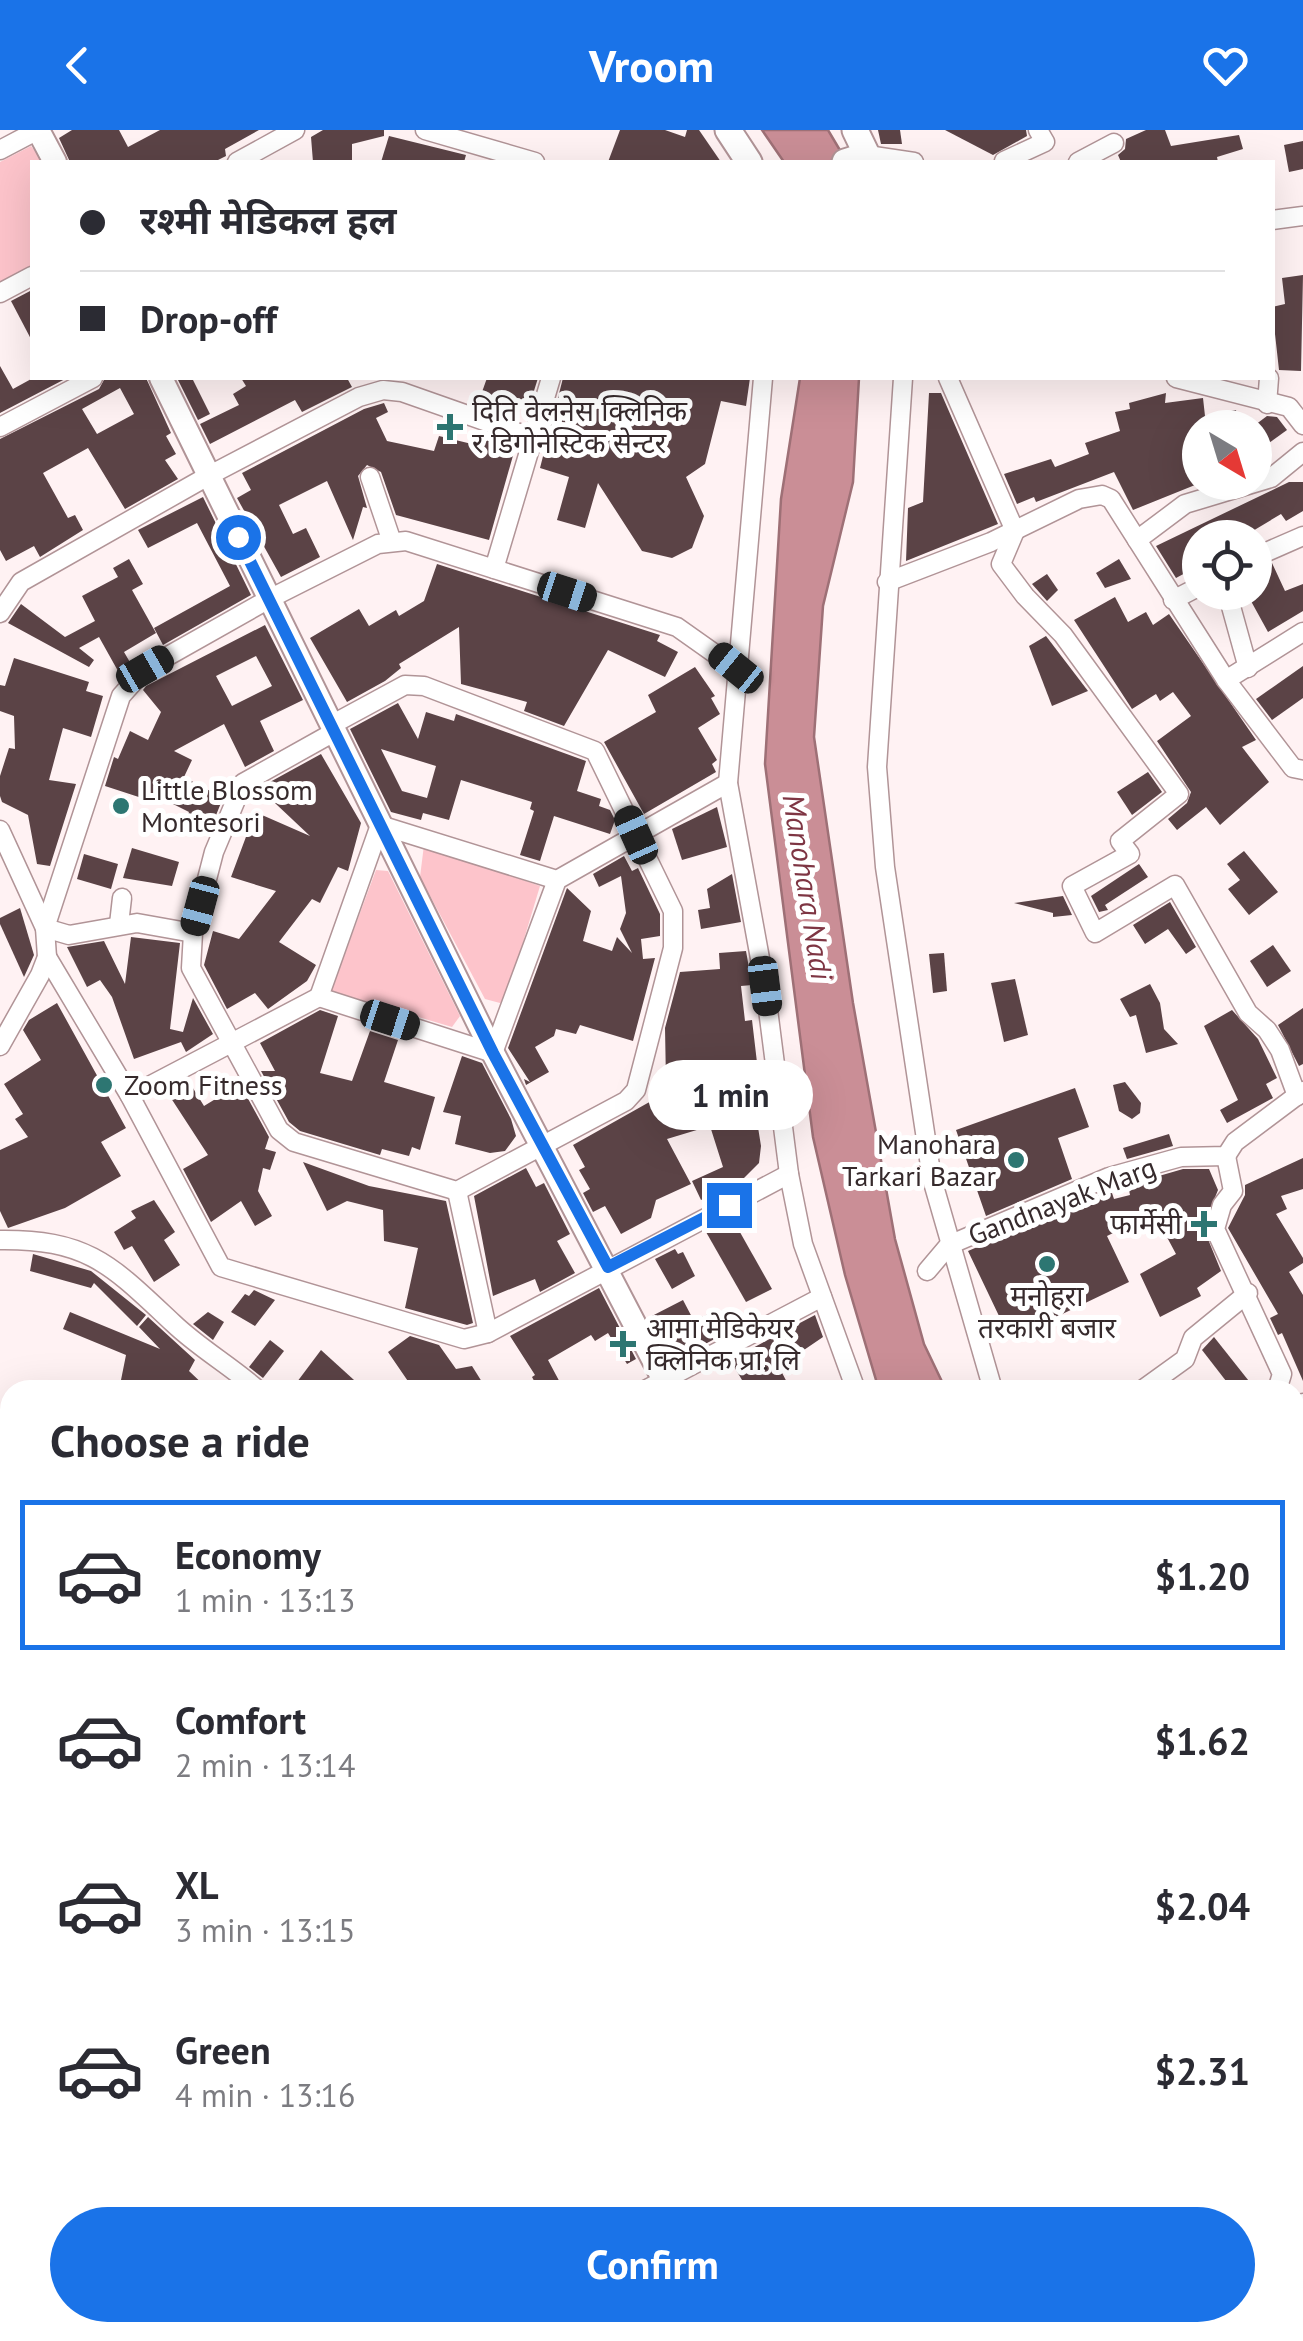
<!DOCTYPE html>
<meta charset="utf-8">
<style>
body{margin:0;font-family:"PT Sans","Noto Sans Devanagari",sans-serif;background:#f2f2f3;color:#2b2b33;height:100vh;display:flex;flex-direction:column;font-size:38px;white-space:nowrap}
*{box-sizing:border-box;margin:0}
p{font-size:32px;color:#7c7c81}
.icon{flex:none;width:55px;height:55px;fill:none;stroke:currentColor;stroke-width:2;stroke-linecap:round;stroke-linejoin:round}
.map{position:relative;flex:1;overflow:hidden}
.side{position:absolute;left:0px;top:1250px;width:1305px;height:962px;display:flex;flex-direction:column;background:#fff;border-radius:30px 30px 0 0;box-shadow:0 10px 40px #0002}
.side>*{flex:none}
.top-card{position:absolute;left:30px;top:30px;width:1245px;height:220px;border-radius:0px;box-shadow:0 10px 40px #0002;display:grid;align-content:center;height:220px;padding:0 50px;background:#fff}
.needle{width:65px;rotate:142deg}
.buttons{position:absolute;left:1182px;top:280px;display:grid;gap:20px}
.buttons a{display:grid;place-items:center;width:90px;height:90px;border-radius:50%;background:#fff;box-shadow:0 10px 40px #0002;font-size:50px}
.end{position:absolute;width:45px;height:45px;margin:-22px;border:12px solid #1a73e8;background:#fff;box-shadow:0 0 0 5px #fff}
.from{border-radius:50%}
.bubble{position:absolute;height:70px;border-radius:35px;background:#fff;box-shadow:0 10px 40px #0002;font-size:32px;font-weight:600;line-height:70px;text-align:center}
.car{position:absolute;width:30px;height:60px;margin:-30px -15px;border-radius:12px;box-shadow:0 0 8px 2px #0007;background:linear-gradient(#222 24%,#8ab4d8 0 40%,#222 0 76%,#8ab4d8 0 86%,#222 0)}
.top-card b{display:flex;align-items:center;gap:35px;height:95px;font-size:38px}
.top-card b+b{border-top:2px solid #e1e1e2}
.top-card i{width:25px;height:25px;background:#2b2b33}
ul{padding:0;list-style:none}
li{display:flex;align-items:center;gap:30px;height:150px;margin:0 20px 15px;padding:0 30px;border:5px solid transparent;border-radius:0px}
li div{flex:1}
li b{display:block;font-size:38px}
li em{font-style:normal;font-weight:600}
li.on{border-color:#1a73e8}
li>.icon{width:90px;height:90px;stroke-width:1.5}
h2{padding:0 50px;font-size:45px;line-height:120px}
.primary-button{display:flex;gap:20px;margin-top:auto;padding:20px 50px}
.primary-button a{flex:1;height:115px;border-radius:60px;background:#1a73e8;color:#fff;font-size:40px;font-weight:600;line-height:115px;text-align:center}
header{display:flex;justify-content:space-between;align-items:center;height:130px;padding:0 50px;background:#1a73e8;color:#fff;font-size:45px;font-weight:600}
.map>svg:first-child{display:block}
</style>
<header><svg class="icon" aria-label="back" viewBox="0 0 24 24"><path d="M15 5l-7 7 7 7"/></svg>Vroom<svg class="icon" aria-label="heart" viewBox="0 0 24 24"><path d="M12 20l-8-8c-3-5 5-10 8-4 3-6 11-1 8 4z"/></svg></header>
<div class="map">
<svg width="1303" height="2211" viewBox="0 0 1303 2211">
<rect width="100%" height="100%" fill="#fff2f3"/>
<!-- green -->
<g fill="#fdc4cb">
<polygon points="31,16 44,32 32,32 32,136 0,153 0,32"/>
<polygon points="424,715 540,756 506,869 500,873 485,869 420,747"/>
<polygon points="376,740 388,741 460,886 452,897 331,861"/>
</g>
<!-- water -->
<g fill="#ca8e96" stroke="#9e7076" stroke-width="2.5">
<polygon points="762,0 828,0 847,32 784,32"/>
<polygon points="800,248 859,248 853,352 823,476 814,607 853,873 895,1109 924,1214 946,1260 879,1260 845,1145 813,1007 765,634 781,369"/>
<polygon points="1295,2100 1303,2111 1303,2189 1295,2182"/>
</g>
<!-- building -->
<g fill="#5b4346" fill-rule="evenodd">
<polygon points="72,0 119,0 128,17 160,0 259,0 225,19 226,26 214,32 70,32 59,8"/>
<polygon points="323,0 384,0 384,6 352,14 352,32 313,32 311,7"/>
<polygon points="620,0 665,0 685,7 687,0 699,0 721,32 608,32"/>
<polygon points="878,0 900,0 902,14 881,14"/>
<polygon points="945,0 1026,0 1027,6 993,25"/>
<polygon points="1146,0 1165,0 1171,16 1239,5 1243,19 1217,27 1218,32 1121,32 1118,25 1125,19 1126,9"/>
<polygon points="389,6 466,25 464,32 381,32"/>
<polygon points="1303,11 1303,39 1289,42 1284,15"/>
<polygon points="1303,145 1301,241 1279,240 1272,177 1285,174 1282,148"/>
<polygon points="32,160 32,211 11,171"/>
<polygon points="0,236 13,259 33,248 67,248 0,283"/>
<path d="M105,248H146L171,303L166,306L176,324L165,330L178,349L125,379L88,318L43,343L68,388L75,385L83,400L40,427L34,416L6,431L0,420V309L99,259ZM120,258L134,284L97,304L82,279Z"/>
<polygon points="177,248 192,248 210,284 198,290"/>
<polygon points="241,248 347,248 352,257 302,282 295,270 210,314 200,294 239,275 233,264 246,256"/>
<polygon points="487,248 538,248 529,277 482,262"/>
<polygon points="563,248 750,248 746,276 721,271 705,334 686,347 704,386 692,418 672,428 642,421 598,353 585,398 557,390 569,347 540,338"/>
<polygon points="929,263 941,263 998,394 906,431 908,378 923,372"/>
<polygon points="1166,263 1165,273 1203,268 1205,286 1236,280 1239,298 1200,298 1200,353 1133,380 1114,342 1036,372 1034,367 1017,374 1004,344 1051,329 1055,337 1089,324 1085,313 1120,301 1115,282 1130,279 1129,273"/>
<polygon points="384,273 388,282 376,288 387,311 434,321 439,306 476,315 479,302 516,315 489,410 396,385 381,342 367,335 358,346 367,378 363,377 353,410 327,351 279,375 293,404 306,398 320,427 281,447 237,368 251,360 242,343 364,279"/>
<polygon points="1267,286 1277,287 1287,300 1255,323 1255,295"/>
<polygon points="1289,352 1303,352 1303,381 1286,391 1281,384 1241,408 1200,408 1200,435 1176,448 1156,416"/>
<polygon points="203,367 251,465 163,515 154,498 230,456 197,393 148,418 138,400"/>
<polygon points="129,429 143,454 132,460 156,503 124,522 131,534 118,541 99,507 79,518 94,530 89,537 8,493 21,474 65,507 95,491 82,466 118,447 113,438"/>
<polygon points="1119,429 1131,449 1105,458 1096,443"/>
<polygon points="1272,433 1285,461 1303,454 1303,481 1268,502 1246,462 1255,462 1255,441"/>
<polygon points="437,434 660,505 657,511 678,522 665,547 608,520 564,596 524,581 527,572 461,554 459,497 399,534 401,538 385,551 347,572 310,508 359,479 369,496 396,480 399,486 424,471"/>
<polygon points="1047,444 1058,460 1047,471 1032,454"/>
<polygon points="1115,467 1128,492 1146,482 1153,495 1169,484 1256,610 1242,617 1269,652 1220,695 1206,677 1177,700 1168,689 1187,673 1191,662 1157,611 1191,586 1173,562 1160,571 1156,564 1132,579 1074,490"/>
<path d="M265,495L303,570L260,591L274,621L245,637L224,594L174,621L192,630L184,647L223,668L212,695L207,693L203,702L184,694L189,682L153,664L151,671L105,656L114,627L118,629L130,601L148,610L161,582L143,560L146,556ZM256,526L272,556L232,576L216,546Z"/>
<polygon points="1046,506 1088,561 1052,576 1029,516"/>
<polygon points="14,528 89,552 86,561 103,566 91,607 63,598 49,650 76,654 50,736 37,734 28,685 2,672 0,666 0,646 9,618 15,619 14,586 0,581 0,555 5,556"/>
<polygon points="1303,536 1303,568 1272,590 1256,569"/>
<polygon points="695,537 715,566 711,568 720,584 698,598 717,630 712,634 716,642 644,684 604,612 656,582 648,565"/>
<path d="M398,573L418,609L426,582L454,591L456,584L586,631L577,661L601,669L599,676L610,680L615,690L610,704L554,686L540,731L520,725L534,681L530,679L532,672L461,650L449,690L423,683L421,690L391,682L350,599ZM381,619L436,636L427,668L402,661Z"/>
<polygon points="321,624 361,693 348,741 338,737 320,773 312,769 279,812 316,835 307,851 268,879 255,863 227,879 204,835 213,801 239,809 276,761 231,747 253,688 259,690 262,685 310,706 259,658"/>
<polygon points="1148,642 1162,662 1132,685 1117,662"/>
<polygon points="717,677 727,717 682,730 672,699"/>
<polygon points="132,718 179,732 172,756 123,748"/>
<polygon points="1244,721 1278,762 1249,785 1228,759 1240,750 1227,734"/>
<polygon points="84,724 118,734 111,759 77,749"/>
<polygon points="624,726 632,741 638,738 660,784 660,806 641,809 643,829 655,828 633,911 580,895 576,904 556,899 554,906 535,917 549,942 526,955 524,949 530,952 508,918 567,758 591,781 583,811 612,821 617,807 632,823 620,799 626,783 621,746 599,757 593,744"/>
<polygon points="1139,734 1148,747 1105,775 1108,780 1099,782 1091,766"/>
<polygon points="732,744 741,792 701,799 698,780 710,778 707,759"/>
<polygon points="1063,766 1072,785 1053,787 1053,783 1014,773"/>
<polygon points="1170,772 1196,817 1186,824 1168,799 1145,814 1133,795"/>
<polygon points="20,778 34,825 24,847 0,794 0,788"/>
<polygon points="131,807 180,813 170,899 183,902 193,868 213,904 186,922 181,912 134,929 112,867 100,850 87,857 67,817 104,811 125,854"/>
<polygon points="1273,815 1291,841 1267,857 1250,831"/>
<polygon points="746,821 752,855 741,856 745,891 752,890 758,941 749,941 761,1016 759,1033 741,1051 701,1070 692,1051 723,1037 710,996 667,1009 691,1054 656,1070 651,1088 621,1104 605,1076 593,1082 583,1063 590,1059 579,1040 585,1037 573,1015 653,970 650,954 666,952 665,898 680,842 720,839 719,823"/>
<polygon points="944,823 947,861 933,863 929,824"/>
<polygon points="1015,849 1028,905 1004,912 991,853"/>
<polygon points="1150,854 1160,873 1164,899 1178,914 1146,923 1136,885 1130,887 1120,869"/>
<polygon points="57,873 126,998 101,1012 121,1046 65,1078 8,1098 0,1081 0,1020 28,1007 15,989 23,984 4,954 41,930 23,900 29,890"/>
<polygon points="1303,878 1303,934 1299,936 1278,895"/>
<polygon points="320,880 338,886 320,943 352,951 370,901 398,910 384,952 435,967 420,1020 412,1017 409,1026 382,1019 380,1025 300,1001 289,992 261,941 275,941 260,913"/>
<polygon points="1232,880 1258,909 1277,948 1266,954 1273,968 1227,993 1220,980 1238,970 1204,896"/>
<polygon points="462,926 482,933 511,989 516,1006 505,1021 490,1023 455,1014 461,986 443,982"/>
<polygon points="188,950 204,976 240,954 269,1007 265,1019 276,1022 270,1040 263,1038 258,1061 272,1086 255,1096 241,1071 211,1092 183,1039 208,1025 167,962"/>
<polygon points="1125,952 1141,973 1140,983 1132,989 1119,981 1113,955"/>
<polygon points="1075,958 1089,997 1058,1008 1072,1049 986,1086 956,1000"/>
<polygon points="1169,1004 1173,1016 1127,1029 1123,1018"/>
<polygon points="1303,1028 1303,1059 1281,1066 1287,1079 1276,1084 1303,1128 1303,1133 1289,1142 1303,1165 1303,1251 1282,1203 1278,1205 1270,1188 1278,1184 1228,1098 1245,1065 1245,1055"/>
<polygon points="303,1032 369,1056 446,1071 473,1193 467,1195 405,1178 418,1118 384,1111 383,1080 347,1071 327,1081"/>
<polygon points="526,1038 536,1057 544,1053 570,1104 557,1111 575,1143 540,1162 535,1149 493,1166 474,1066"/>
<polygon points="1183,1039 1209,1039 1218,1060 1203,1097 1221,1141 1197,1158 1201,1166 1160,1187 1140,1144 1176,1124 1154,1083 1107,1106 1129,1152 1010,1209 968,1121 1111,1060 1114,1069 1130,1065 1128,1055"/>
<polygon points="154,1070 175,1102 164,1110 180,1135 154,1152 132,1116 124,1120 114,1102 136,1088 131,1081"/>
<polygon points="732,1088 772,1159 746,1172 706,1102"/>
<polygon points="675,1119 678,1124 683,1122 695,1146 672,1159 655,1129"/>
<polygon points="33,1124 91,1141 146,1185 137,1196 94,1153 91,1158 30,1141"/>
<polygon points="599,1158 636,1229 627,1234 608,1203 595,1211 591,1205 548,1230 564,1260 539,1260 532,1247 535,1245 510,1206"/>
<polygon points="254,1160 275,1170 255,1196 231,1182 245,1164 249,1166"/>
<polygon points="683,1170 694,1191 714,1181 726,1203 671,1232 648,1188"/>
<polygon points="70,1182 160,1219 139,1197 148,1187 195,1230 189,1241 209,1260 119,1260 126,1225 63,1199"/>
<polygon points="208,1182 224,1192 213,1210 193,1194"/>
<polygon points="815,1185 823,1207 779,1237 791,1260 748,1260 730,1230"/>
<polygon points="410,1206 439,1215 456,1239 472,1236 487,1260 414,1260 388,1222"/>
<polygon points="1214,1207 1256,1260 1233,1260 1202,1220"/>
<polygon points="270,1210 284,1221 263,1248 249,1237"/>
<polygon points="321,1220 365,1260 291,1260"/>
</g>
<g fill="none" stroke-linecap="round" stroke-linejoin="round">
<defs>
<g id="minor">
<polyline points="425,0 535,32"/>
<polyline points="0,20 38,0"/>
<polyline points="1004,31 1045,12 1038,0"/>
<polyline points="237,32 295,0"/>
<polyline points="870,32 867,25 914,32"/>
<polyline points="1078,32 1114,13"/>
<polyline points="1272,90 1303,86"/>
<polyline points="0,163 32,146"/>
<polyline points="763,248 728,653 765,856 789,1044 803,1114 856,1260"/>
<polyline points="903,248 877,637 885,737 932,1049 993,1260"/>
<polyline points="948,248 1015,401 1001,434 1025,466 1063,505 1179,664 1120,711 1130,724 1072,756 1095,803 1175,755 1248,883 1267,900 1280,920 1297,966"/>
<polyline points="1176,248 1289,277 1303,295"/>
<polyline points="1267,274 1269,248"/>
<polyline points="0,297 93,248"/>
<polyline points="370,347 391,409"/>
<polyline points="1137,410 1185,374 1271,348 1303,322"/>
<polyline points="1255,427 1303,406"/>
<polyline points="494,439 551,248"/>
<polyline points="887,452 991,412 1079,369 1102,365 1111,369 1226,550 1293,638 1303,640"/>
<polyline points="1227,462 1248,538"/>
<polyline points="1173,470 1200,456"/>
<polyline points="0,483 21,452 208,346 359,267 383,260 402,262 533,308"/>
<polyline points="1226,550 1303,502"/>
<polyline points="333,594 405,555 424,556 595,621 673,781 673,818 636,960 626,971 457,1061 294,1012 279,1000 191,838 193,803 214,722 243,653 336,601"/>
<polyline points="0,700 45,798 69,805 137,793 193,803"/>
<polyline points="557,750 380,695 319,867 493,923 557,750 728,653"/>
<polyline points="119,794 122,768"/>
<polyline points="47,827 130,966 221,1137 464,1209 488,1203 789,1044"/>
<polyline points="0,916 40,845 47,827 45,798 121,566 145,539 269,469 378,414 406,411 677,497 735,538"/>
<polyline points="130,966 319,867"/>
<polyline points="1226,1026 1233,1061 1222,1075 1215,1099 1282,1244 1277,1260"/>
<polyline points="457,1061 488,1203"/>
<path d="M0,1110C89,1109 112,1136 173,1193C199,1218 231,1236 258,1260"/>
<polyline points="927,1141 949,1115 1109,1047 1181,1027 1226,1026 1235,1012 1303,961"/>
<polyline points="645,1260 822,1167"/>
<polyline points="1142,1260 1185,1229 1193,1208 1248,1163"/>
<polyline points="1295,1279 1303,1273"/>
<polyline points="0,1361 10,1368"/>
<polyline points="1295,1600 1303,1593"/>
<polyline points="0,1680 10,1681"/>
<polyline points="1295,1869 1303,1886"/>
<polyline points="0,1898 10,1896"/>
<polyline points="1295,2199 1303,2205"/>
<polyline points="842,2202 844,2211"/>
<polyline points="968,2202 970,2211"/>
<polyline points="1097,2202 1099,2211"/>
<polyline points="1249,2202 1252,2211"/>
<polyline points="0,2204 10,2199"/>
<polyline points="356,2211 357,2202"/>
<polyline points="375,2211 387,2202"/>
<polyline points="792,2211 804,2202"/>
</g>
<g id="tertiary">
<polyline points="38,0 55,32"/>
<polyline points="161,248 493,923 669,1260"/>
</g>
<g id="secondary">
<polyline points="728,0 749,32"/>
<polyline points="845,32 867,25 855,0"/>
</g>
<g id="trunk">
<polyline points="1295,1641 1303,1636"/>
<polyline points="1295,1685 1303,1679"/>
<polyline points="439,2211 452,2202"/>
<polyline points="499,2211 512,2202"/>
</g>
</defs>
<!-- minor casing -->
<use href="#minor" stroke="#b19497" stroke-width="21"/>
<!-- tertiary casing -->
<use href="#tertiary" stroke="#b19497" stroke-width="26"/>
<!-- secondary casing -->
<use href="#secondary" stroke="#b19497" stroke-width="29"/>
<!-- trunk casing -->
<use href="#trunk" stroke="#b19497" stroke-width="34"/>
<!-- minor -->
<use href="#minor" stroke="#fff" stroke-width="18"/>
<!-- tertiary -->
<use href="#tertiary" stroke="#fff" stroke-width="22"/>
<!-- secondary -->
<use href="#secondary" stroke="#fff" stroke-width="25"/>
<!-- trunk -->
<use href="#trunk" stroke="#fff" stroke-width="30"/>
</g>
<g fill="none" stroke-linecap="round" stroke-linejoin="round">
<!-- route -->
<polyline stroke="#1a73e8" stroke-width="12" points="238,407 493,923 608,1137 729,1075"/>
</g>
<!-- markers -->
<g fill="#2d7672" stroke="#fff" stroke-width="4">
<path d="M445 282h10v10h10v10h-10v10h-10v-10h-10v-10h10z"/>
<circle cx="121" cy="676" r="10"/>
<circle cx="104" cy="955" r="10"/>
<circle cx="1016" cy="1030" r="10"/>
<path d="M1199 1079h10v10h10v10h-10v10h-10v-10h-10v-10h10z"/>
<circle cx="1047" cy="1134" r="10"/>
<path d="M618 1199h10v10h10v10h-10v10h-10v-10h-10v-10h10z"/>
</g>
<g text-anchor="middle" stroke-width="10" stroke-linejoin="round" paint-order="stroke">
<!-- poi labels -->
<g font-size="28" fill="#362a2c" stroke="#fff" text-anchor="start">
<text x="472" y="291">दिति वेलनेस क्लिनिक<tspan x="472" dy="32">र डिगोनेस्टिक सेन्टर</tspan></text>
<text x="141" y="670">Little Blossom<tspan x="141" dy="32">Montesori</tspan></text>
<text x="124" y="965">Zoom Fitness</text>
<text x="996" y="1024" text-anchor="end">Manohara<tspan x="996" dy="32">Tarkari Bazar</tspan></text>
<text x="1182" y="1104" text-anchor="end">फार्मेसी</text>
<text x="1047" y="1176" text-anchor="middle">मनोहरा<tspan x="1047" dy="32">तरकारी बजार</tspan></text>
<text x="646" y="1208">आमा मेडिकेयर<tspan x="646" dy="32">क्लिनिक प्रा. लि</tspan></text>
</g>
<!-- street labels -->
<g font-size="28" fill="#362a2c" stroke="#fff">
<text transform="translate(1062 1071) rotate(-21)" y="10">Gandnayak Marg</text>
</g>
<!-- water labels -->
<g font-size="30" font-style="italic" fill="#7e3543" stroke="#fff">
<text transform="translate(807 757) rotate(81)" y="10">Manohara Nadi</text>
</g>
</g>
</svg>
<div class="buttons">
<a><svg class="needle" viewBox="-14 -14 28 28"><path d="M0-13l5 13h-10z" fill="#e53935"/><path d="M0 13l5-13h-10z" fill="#7c7c81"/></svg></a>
<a><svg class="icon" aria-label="locate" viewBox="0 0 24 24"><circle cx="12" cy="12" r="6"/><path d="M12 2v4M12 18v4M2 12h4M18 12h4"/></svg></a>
</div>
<i class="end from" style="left:238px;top:407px"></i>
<i class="end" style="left:729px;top:1075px"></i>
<div class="bubble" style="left:648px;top:930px;width:165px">1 min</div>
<i class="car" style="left:567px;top:462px;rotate:108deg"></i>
<i class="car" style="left:736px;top:538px;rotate:309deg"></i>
<i class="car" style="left:145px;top:539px;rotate:60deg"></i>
<i class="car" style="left:636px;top:705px;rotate:336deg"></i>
<i class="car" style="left:200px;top:776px;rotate:195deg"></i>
<i class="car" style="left:765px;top:856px;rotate:173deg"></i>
<i class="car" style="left:390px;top:890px;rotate:108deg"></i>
<div class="top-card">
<b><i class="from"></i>रश्मी मेडिकल हल</b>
<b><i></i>Drop-off</b>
</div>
<section class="side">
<h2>Choose a ride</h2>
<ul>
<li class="on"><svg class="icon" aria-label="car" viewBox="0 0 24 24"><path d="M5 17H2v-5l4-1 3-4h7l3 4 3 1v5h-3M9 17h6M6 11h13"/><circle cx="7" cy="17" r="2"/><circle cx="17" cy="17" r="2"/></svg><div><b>Economy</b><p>1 min · 13:13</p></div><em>$1.20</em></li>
<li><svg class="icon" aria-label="car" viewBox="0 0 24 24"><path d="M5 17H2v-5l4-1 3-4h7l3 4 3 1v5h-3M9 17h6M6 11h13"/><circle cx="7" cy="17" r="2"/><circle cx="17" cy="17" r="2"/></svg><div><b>Comfort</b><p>2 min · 13:14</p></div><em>$1.62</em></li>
<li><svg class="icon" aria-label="car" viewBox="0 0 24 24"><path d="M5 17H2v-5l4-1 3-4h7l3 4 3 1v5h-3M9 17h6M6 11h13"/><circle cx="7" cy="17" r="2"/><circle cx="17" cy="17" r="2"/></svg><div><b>XL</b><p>3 min · 13:15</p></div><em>$2.04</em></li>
<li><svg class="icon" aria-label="car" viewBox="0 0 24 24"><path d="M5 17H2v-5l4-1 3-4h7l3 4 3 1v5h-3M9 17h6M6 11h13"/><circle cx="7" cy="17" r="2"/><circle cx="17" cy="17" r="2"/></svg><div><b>Green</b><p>4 min · 13:16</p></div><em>$2.31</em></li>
</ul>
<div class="primary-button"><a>Confirm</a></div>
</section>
</div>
